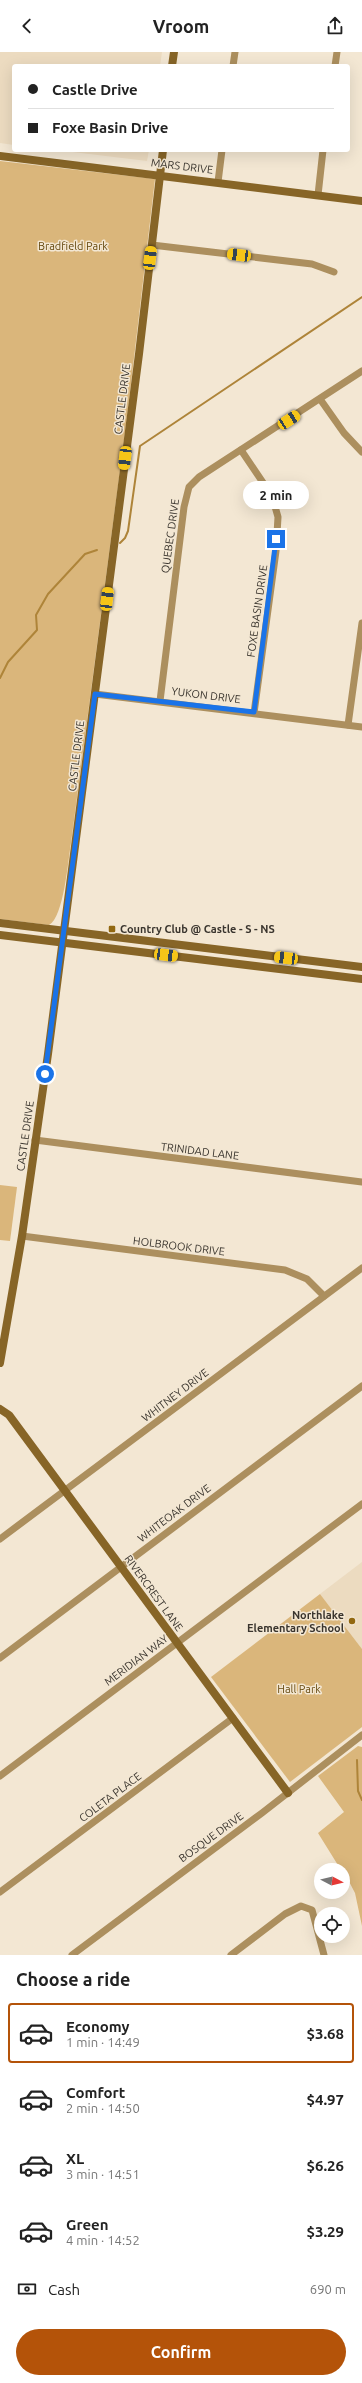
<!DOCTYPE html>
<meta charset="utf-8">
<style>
body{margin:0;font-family:Ubuntu,sans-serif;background:#f6f6f6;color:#222;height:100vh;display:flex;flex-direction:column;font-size:15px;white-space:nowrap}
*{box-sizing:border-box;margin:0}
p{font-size:13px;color:#767676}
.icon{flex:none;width:22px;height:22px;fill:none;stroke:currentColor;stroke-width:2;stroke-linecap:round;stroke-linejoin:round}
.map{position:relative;height:1903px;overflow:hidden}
.drawer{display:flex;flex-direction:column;background:#fff;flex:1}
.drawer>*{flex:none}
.guide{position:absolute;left:12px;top:12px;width:338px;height:88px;border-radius:4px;box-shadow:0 4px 16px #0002;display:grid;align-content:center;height:88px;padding:0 16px;background:#fff}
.needle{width:26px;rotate:97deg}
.tools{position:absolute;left:314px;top:1811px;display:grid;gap:8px}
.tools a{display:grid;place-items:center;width:36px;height:36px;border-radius:50%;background:#fff;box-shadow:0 4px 16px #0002;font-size:20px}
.end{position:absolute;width:18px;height:18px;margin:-9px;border:5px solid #1a73e8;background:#fff;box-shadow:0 0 0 2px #fff}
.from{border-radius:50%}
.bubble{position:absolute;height:28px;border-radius:14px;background:#fff;box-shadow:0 4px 16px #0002;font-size:13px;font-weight:700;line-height:28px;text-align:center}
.car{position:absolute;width:12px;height:24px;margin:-12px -6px;border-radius:5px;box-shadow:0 0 3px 1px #0007;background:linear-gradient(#f5c518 24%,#345 0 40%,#f5c518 0 76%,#345 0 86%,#f5c518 0)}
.guide b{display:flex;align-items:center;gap:14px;height:38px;font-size:15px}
.guide b+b{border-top:1px solid #e0e0e0}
.guide i{width:10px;height:10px;background:#222}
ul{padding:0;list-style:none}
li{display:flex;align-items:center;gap:12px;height:60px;margin:0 8px 6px;padding:0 8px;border:2px solid transparent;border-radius:4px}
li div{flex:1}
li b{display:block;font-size:15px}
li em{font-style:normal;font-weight:700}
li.on{border-color:#b45309}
li>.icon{width:36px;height:36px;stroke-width:1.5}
h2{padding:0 16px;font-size:18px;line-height:48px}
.pay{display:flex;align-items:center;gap:10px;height:44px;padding:0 16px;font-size:15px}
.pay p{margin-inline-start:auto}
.button{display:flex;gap:8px;margin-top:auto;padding:8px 16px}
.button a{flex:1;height:46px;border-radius:24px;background:#b45309;color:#fff;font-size:16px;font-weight:700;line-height:46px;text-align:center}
header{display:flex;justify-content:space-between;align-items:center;height:52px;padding:0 16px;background:#fff;font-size:18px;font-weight:700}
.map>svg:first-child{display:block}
</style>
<header><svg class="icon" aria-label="back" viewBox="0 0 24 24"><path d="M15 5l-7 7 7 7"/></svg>Vroom<svg class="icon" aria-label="share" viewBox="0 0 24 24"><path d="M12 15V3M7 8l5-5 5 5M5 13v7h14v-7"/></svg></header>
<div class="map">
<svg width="362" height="1903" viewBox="0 0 362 1903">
<rect width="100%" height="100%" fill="#f3e7d3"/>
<!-- built -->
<g fill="#ecdbc0">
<polygon points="0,0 162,0 160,14 14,14 14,93 0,91"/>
<polygon points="56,98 149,98 147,109"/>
<polygon points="362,1510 362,1597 320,1542"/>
</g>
<!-- green -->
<g fill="#dab67b">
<path d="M0,109L155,127L128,357L71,791C68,808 64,865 49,873L0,867Z"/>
<polygon points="0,1133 17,1135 10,1189 0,1188"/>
<polygon points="320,1542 362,1597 362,1675 290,1730 211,1625"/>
<polygon points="358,1694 362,1695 362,1874 355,1841 343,1818 341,1818 318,1781 344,1760 318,1724"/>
</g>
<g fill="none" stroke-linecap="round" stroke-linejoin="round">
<!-- stream -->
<g stroke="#ae8439" stroke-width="2">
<polyline points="120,491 125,486 128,479 140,394 362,245"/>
<polyline points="0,626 8,610 37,578 36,563 48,542 85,502 97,498"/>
<polyline points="357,1708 358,1739 362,1748"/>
</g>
<!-- street -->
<g stroke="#ac8f5e" stroke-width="7">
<polyline points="233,14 235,0"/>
<polyline points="335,14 337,0"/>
<polyline points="218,130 222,98"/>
<polyline points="318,143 323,98"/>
<polyline points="152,193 312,212 334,220"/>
<polyline points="320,347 344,381 362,400"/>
<polyline points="241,398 272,444 278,465 276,499 254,661"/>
<polyline points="95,642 362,675"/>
<polyline points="160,649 184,455 189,435 199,425 362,319"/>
<polyline points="348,673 362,571"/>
<polyline points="35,1088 362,1130"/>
<polyline points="22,1184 285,1218 307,1227 324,1244"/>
<polyline points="0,1487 362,1216"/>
<polyline points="0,1606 362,1334"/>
<polyline points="0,1724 362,1452"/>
<polyline points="0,1840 233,1666"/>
<polyline points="72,1903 262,1761 362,1683"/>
<polyline points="231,1903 285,1862 301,1854 312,1858 324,1903"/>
</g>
<!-- secondary -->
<g stroke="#876527" stroke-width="8">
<polyline points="172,14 174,0"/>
<polyline points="0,104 362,149"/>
<polyline points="0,871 362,915"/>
<polyline points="0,883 362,927"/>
<polyline points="0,1311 22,1184 48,1002 139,302 163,98"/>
<polyline points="0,1357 9,1363 288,1741"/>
</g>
</g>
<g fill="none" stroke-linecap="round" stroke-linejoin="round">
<!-- route -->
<polyline stroke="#1a73e8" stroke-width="5" points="45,1022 95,642 254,660 276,487"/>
</g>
<!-- markers -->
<g fill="#926811" stroke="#f3e7d3" stroke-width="1.5">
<rect x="108" y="873" width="8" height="8" rx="2"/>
<circle cx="352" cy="1569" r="4"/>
</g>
<g text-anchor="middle" stroke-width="3" stroke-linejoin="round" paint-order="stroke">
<!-- street labels -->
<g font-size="11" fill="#3a352e" stroke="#f3e7d3">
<text transform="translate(182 114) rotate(7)" y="4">MARS DRIVE</text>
<text transform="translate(122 347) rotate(-83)" y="4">CASTLE DRIVE</text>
<text transform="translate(170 484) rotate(-82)" y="4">QUEBEC DRIVE</text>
<text transform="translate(257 559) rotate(-82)" y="4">FOXE BASIN DRIVE</text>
<text transform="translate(206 643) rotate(7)" y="4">YUKON DRIVE</text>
<text transform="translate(76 704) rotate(-83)" y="4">CASTLE DRIVE</text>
<text transform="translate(25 1084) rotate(-82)" y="4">CASTLE DRIVE</text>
<text transform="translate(200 1099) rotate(7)" y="4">TRINIDAD LANE</text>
<text transform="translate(179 1194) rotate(7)" y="4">HOLBROOK DRIVE</text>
<text transform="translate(175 1343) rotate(-37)" y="4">WHITNEY DRIVE</text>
<text transform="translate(174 1461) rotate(-37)" y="4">WHITEOAK DRIVE</text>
<text transform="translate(154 1541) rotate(54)" y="4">RIVERCREST LANE</text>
<text transform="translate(136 1608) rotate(-37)" y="4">MERIDIAN WAY</text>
<text transform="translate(110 1745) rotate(-37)" y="4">COLETA PLACE</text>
<text transform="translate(211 1785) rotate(-36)" y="4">BOSQUE DRIVE</text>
</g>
<!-- park labels -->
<g font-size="11" fill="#66490f" stroke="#f3e7d3">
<text x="73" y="198">Bradfield Park</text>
<text x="299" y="1641">Hall Park</text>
</g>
<!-- poi labels -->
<g font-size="11" font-weight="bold" fill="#3a352e" stroke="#f3e7d3" text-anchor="start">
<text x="120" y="881">Country Club @ Castle - S - NS</text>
<text x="344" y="1567" text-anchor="end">Northlake<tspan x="344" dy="13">Elementary School</tspan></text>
</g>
</g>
</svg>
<div class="tools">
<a><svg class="needle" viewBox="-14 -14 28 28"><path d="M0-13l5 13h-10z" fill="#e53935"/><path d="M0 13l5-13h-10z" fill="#767676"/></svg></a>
<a><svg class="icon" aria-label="locate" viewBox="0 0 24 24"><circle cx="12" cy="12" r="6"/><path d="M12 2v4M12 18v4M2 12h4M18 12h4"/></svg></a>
</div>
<i class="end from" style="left:45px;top:1022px"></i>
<i class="end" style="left:276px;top:487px"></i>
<div class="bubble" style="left:243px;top:429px;width:66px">2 min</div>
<i class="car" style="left:239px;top:203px;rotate:277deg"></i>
<i class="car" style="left:150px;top:206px;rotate:7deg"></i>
<i class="car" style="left:289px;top:368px;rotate:57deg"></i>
<i class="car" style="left:125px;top:406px;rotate:187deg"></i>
<i class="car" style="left:107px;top:547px;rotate:7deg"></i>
<i class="car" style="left:166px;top:903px;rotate:97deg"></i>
<i class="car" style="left:286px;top:906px;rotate:277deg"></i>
<div class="guide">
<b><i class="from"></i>Castle Drive</b>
<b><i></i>Foxe Basin Drive</b>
</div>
</div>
<section class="drawer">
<h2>Choose a ride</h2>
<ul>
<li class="on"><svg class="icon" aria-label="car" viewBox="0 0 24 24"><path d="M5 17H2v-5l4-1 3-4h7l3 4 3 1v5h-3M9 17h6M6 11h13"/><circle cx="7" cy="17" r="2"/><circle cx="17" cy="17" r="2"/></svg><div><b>Economy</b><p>1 min · 14:49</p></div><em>$3.68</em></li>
<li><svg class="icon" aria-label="car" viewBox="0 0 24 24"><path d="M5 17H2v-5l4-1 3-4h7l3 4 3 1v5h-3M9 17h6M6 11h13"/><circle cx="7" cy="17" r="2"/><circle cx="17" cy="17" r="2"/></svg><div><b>Comfort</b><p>2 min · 14:50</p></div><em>$4.97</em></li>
<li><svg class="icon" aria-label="car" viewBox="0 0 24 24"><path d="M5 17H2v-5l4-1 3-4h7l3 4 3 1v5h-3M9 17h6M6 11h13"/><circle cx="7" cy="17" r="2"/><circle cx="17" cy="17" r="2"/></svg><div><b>XL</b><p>3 min · 14:51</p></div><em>$6.26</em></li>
<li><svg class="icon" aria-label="car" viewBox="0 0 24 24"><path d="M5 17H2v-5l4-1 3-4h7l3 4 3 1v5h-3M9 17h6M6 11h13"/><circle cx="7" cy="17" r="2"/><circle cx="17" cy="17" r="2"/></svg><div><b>Green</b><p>4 min · 14:52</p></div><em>$3.29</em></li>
</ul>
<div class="pay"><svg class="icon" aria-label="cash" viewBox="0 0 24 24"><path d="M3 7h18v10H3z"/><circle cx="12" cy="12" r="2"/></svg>Cash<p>690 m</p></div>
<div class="button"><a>Confirm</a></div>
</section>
